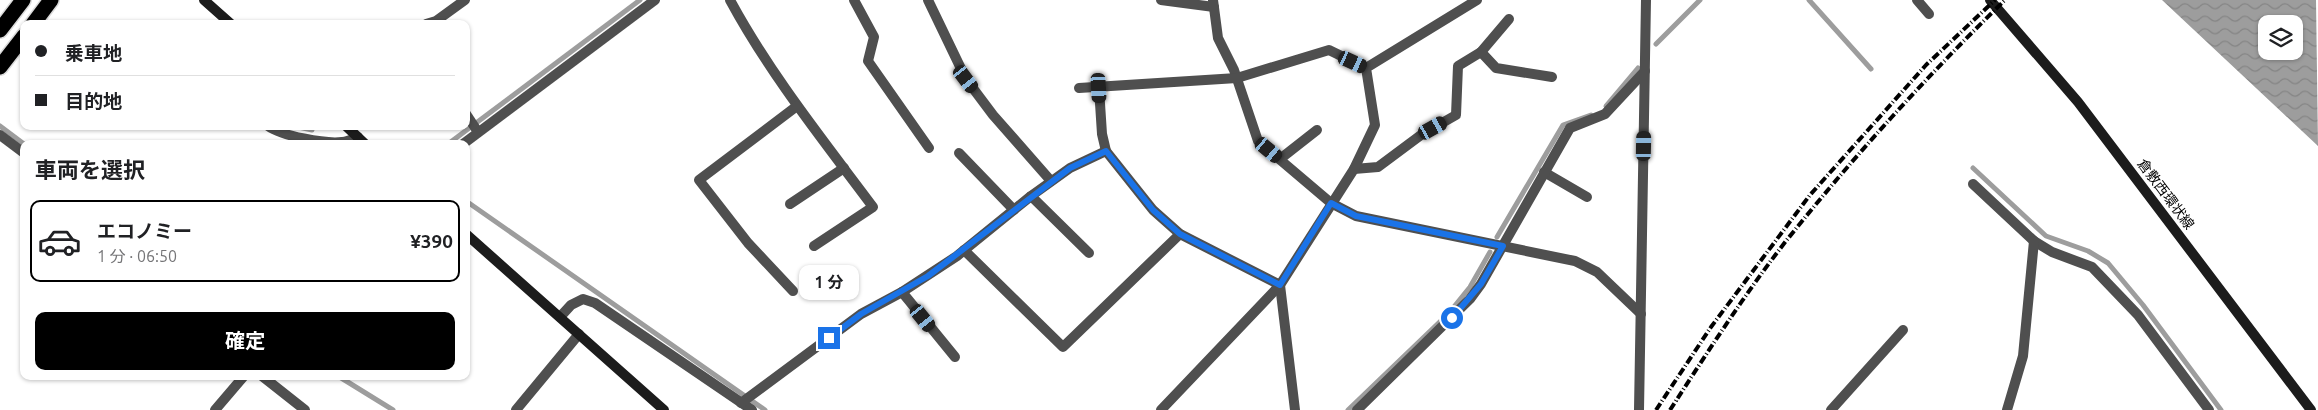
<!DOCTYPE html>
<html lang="ja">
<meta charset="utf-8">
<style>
body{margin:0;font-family:Ubuntu,"Noto Sans JP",sans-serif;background:#f6f6f6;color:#202124;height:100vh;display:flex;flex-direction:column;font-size:19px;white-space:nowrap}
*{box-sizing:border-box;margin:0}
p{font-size:16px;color:#757577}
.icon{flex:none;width:28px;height:28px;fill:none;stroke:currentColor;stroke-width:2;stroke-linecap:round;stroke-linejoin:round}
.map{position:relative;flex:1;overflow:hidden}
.sheet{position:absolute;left:20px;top:140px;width:450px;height:240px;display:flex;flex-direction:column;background:#fff;border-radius:10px;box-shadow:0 1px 4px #0004}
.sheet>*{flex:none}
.guide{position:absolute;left:20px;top:20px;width:450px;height:110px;border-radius:10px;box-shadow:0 1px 4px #0004;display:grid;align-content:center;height:110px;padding:0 15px;background:#fff}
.tools{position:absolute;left:2258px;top:15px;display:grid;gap:10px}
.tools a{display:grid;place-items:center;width:45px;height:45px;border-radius:10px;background:#fff;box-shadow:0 1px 4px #0004;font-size:25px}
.end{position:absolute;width:22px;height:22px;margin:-11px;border:6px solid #1a73e8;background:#fff;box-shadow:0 0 0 2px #fff}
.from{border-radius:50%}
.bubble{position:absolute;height:35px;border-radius:10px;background:#fff;box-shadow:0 1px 4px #0004;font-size:16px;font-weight:700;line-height:35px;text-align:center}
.car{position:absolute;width:15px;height:30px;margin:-15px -8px;border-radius:6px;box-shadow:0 0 4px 1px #0007;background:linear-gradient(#222 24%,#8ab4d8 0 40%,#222 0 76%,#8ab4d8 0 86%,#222 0)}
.guide b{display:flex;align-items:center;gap:18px;height:48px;font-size:19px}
.guide b+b{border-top:1px solid #e0e0e0}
.guide i{width:12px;height:12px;background:#202124}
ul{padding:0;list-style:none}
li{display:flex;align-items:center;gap:15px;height:82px;margin:0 10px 8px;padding:0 5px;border:2px solid #e0e0e0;border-radius:10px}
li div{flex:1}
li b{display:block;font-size:19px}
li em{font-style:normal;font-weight:700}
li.on{border-color:#000}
li>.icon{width:45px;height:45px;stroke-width:1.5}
h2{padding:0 15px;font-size:22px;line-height:60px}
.action{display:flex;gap:10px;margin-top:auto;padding:10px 15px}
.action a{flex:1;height:58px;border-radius:10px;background:#000;color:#fff;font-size:20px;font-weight:700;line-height:58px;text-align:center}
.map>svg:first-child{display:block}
</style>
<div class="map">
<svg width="2318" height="410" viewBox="0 0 2318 410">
<defs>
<pattern id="water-waves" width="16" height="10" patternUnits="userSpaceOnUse" patternTransform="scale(1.25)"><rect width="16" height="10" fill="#9d9d9d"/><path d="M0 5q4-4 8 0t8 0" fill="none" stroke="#858585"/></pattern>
</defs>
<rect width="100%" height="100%" fill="#fff"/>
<!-- water -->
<path fill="url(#water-waves)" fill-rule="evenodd" d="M2162,0H2316L2318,146ZM2266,24H2294V51H2266Z"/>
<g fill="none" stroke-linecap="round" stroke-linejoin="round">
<!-- stream -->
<g stroke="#9d9d9d" stroke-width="5">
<polyline points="1809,0 1871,69"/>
<polyline points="1656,44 1700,0"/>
<polyline points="1606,106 1638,68"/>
<polyline points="0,126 24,144"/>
<polyline points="294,126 312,130"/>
<polyline points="448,144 640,0"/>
<polyline points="1973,168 2046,236 2088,251 2108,263 2143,305 2221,410"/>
<polyline points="466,201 765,410"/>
<polyline points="1497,237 1563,125 1591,115"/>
<polyline points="338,376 393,410"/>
<polyline points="1348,410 1449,313 1470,287 1490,252"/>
</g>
<defs>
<g id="highway">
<polyline points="33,24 51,0"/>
<polyline points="0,30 23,0"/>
<polyline points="0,67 24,36"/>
</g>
</defs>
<!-- highway casing -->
<use href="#highway" stroke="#dbdbdb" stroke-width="18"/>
<!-- street -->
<g stroke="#4f4f4f" stroke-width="10">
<path d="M730,0C770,74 823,140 873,207L814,246"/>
<polyline points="854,0 874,37 868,61 929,148"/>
<polyline points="928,0 966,79 993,115 1051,181"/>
<polyline points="1161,0 1214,7"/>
<polyline points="1213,0 1218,38 1234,70 1258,141 1331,203 1356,216 1575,261 1597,272 1641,314"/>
<polyline points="1917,0 1929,14"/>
<polyline points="426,24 436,21 465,0"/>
<polyline points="1481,52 1496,68 1552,77"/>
<polyline points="1079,88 1237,78 1329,50 1366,68"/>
<polyline points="1099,88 1102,134 1106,151"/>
<polyline points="466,114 478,132"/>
<path d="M268,126C282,136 325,144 342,142C347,142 353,139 358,137"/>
<polyline points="0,135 24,153"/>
<polyline points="463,144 655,0"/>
<polyline points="959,153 1014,210"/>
<polyline points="1280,159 1317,130"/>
<polyline points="1354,169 1378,167 1421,135 1456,115 1458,66 1481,52 1509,19"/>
<polyline points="1544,172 1587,197"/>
<polyline points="1973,184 2034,241 2052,252 2092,267 2138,315 2209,410"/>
<polyline points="1031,196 1089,253"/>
<polyline points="790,204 844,168"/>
<polyline points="964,250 1063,347 1180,234"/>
<polyline points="793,291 748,243 699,180 797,106"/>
<polyline points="902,292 955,357"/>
<polyline points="560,317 571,305 583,299 595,303 752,410"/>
<polyline points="262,376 305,410"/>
<polyline points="741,403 861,314 902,292 957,256 1031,196 1070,168 1106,151 1153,210 1180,234 1280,285 1295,410"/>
<polyline points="215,410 244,376"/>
<polyline points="516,410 579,334"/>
<polyline points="1161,410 1280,285 1354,169 1375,125 1366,68 1477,0"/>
<polyline points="1357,410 1470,299 1481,284 1570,128 1605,114 1645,71"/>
<polyline points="1639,410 1646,0"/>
<polyline points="1831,410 1903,330"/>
<polyline points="2007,410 2023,356 2034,241"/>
</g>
<!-- secondary -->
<g stroke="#1c1c1c" stroke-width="10">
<polyline points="204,0 231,24"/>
<polyline points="1990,0 2078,102 2311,410"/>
<polyline points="346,126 365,144"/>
<polyline points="466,234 664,410"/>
</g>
<!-- highway -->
<use href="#highway" stroke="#000" stroke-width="15"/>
<!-- rail -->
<g stroke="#000" stroke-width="4" stroke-dasharray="8 2.5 1 2.5" stroke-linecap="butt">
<polyline points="1656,410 1711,327 1810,195 1926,65 1995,0"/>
<path d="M1670,410C1707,353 1744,295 1786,241C1854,156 1927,76 2005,0"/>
</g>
</g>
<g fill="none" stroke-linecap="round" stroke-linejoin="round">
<!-- route -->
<polyline stroke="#1a73e8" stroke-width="6" points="829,338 861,314 928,276 1070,168 1106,151 1153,210 1180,234 1280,285 1331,203 1356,216 1503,246 1481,284 1452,318"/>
</g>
<g text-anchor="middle" stroke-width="5" stroke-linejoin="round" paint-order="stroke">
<!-- street labels -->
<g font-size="14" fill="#000" stroke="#fff">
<text transform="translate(2166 194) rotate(53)" y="5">倉敷西環状線</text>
</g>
</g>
</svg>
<div class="tools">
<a><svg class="icon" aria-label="layers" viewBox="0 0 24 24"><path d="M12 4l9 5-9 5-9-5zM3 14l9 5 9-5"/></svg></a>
</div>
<i class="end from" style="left:1452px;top:318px"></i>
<i class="end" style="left:829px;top:338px"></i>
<div class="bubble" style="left:799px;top:265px;width:60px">1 分</div>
<i class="car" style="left:1353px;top:62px;rotate:115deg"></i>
<i class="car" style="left:966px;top:79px;rotate:143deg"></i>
<i class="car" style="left:1099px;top:88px;rotate:177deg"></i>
<i class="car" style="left:1433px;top:128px;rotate:61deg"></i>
<i class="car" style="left:1644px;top:146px;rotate:1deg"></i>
<i class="car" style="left:1269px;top:150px;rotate:130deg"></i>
<i class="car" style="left:923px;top:318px;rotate:141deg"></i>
<div class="guide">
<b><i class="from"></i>乗車地</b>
<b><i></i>目的地</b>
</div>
<section class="sheet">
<h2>車両を選択</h2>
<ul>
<li class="on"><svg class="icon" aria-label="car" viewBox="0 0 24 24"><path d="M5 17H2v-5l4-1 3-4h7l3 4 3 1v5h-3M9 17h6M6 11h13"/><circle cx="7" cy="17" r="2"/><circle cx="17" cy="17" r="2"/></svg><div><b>エコノミー</b><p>1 分 · 06:50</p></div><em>¥390</em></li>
</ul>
<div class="action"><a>確定</a></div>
</section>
</div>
